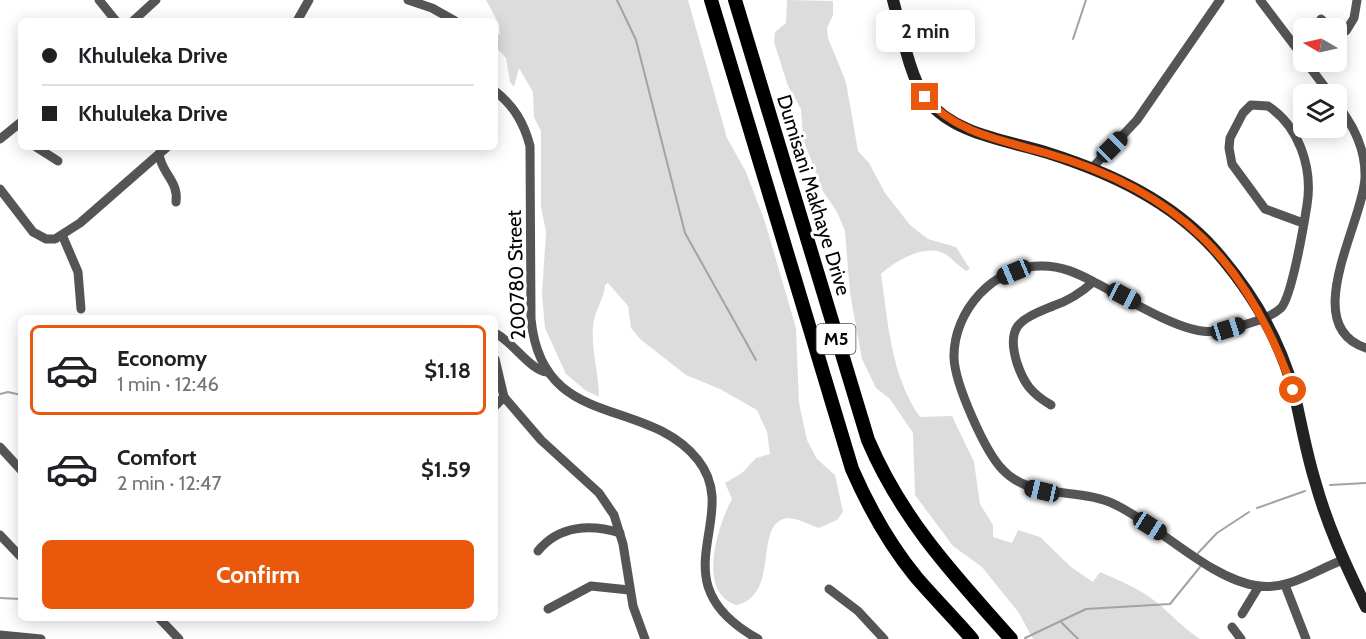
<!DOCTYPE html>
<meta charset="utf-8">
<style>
body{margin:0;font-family:Cabin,sans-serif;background:#f6f6f6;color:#202124;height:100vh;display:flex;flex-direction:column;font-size:22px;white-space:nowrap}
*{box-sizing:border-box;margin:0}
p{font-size:20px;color:#757577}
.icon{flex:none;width:33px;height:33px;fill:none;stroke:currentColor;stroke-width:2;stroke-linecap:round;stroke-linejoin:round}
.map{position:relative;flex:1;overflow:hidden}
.sheet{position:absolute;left:18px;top:315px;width:480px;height:306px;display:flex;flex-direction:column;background:#fff;border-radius:9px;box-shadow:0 3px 15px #0003}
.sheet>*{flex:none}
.top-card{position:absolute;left:18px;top:18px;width:480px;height:132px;border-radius:9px;box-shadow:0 3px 15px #0003;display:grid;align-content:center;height:132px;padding:0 24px;background:#fff}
.needle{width:39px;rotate:279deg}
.tools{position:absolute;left:1293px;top:18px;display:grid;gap:12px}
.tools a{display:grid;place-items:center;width:54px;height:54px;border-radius:9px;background:#fff;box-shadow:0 3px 15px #0003;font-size:30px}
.end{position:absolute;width:27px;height:27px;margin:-14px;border:8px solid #ea580c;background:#fff;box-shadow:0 0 0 3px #fff}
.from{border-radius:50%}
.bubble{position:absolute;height:42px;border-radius:9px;background:#fff;box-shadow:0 3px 15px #0003;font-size:20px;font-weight:800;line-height:42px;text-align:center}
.car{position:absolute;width:18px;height:36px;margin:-18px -9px;border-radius:8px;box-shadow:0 0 4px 2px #0007;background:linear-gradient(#222 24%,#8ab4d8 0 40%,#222 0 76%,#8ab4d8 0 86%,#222 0)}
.top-card b{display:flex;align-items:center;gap:21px;height:57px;font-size:22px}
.top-card b+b{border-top:2px solid #e0e0e0}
.top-card i{width:15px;height:15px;background:#202124}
ul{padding:10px 0 0;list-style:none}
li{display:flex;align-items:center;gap:18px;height:90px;margin:0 12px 9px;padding:0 12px;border:3px solid transparent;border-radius:9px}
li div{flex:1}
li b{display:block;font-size:22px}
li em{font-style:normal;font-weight:800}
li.current{border-color:#ea580c}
li>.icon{width:54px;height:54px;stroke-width:1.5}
.cta{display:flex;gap:12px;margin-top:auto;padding:12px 24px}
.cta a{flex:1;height:69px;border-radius:9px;background:#ea580c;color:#fff;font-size:24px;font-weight:800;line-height:69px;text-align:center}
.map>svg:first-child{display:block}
</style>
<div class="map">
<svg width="1366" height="639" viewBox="0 0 1366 639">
<rect width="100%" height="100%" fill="#fff"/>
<!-- green -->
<g fill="#dcdcdc">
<path d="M486,0H688L727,138L746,172L765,222L796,328L799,403L807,440L817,459L835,475L843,512L837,520L819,528C810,525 797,518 788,518C752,521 782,595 736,605C696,592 718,525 732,499L725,483L742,473L756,458L770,454L767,432L757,410L720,389L686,375L640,339L631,328L628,306L608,283L605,285C604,300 594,311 593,326C591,350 599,373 599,397L585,390L566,374L545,328L542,294L546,232L541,207V131L534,117L533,92L519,68L514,87L510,82L506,58L495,46V39L500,33L499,24Z"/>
<path d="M787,0L833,1V15L827,28L828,38L846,82L858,151L869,163L885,193L910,225L928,239L956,247L970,269L966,271C958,266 951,257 943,253C924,244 895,261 881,274C888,322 891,376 920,417L952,416L974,462L980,504L993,525V537L1012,543L1018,530L1040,537L1071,567L1093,582L1100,572C1120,581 1139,588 1156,602C1171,614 1183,628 1200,639H1033L1019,613L982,567L953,546L915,495L913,433L890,399L876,388L862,359L850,293L845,231L837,212L823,191L803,139L801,109L788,86L774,42L775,32L786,23Z"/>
</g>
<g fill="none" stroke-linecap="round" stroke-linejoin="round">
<!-- stream -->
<g stroke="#a3a3a3" stroke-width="2">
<polyline points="617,0 636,40 685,233 756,360"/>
<polyline points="1073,39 1086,0"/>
<polyline points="0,394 8,392 21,395"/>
<polyline points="1330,485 1366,483"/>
<polyline points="1257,508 1305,491"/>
<polyline points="1198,553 1217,533 1249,512"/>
<polyline points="0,598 21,599"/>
<polyline points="1061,622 1078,639"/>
<polyline points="1025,638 1086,609 1170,604 1200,567"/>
</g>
<!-- street -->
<g stroke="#555" stroke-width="9">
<polyline points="99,0 116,21"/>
<polyline points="408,0 432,8 455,21"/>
<polyline points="1260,0 1304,58"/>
<polyline points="1321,19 1331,28"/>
<polyline points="133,21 156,0"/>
<polyline points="297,21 309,0"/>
<polyline points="1336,33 1346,31 1354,18 1357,0"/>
<polyline points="1306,62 1330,94"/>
<path d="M495,91C514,106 524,123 530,146L531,319C542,432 646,395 698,460C744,518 654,581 758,639"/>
<path d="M1336,103C1353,124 1366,150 1365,178C1363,223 1298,326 1366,348"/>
<polyline points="0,139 21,122"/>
<polyline points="36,147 58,161"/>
<path d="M159,154C161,173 179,181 176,202"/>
<polyline points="1091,169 1137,120 1220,0"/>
<polyline points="0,189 33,232 46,239 55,239 80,223 167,147"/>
<path d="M1303,223L1265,209L1232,164L1229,148L1230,138L1243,113L1251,105L1268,106C1299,126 1313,168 1307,205C1304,224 1292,296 1281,308C1270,318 1254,322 1240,326C1228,330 1215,333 1202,331C1173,328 1122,296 1094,282C1077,273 1062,266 1042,266C994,265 953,311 954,358C955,384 985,452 1003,470C1032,501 1081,486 1118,506C1160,527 1213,581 1259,586C1290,590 1315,570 1343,560"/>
<polyline points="63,237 78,272 81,309"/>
<path d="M495,333C512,341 531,371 547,372"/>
<polyline points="495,359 504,397 541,440 599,493 614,515 623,544 633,606 645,639"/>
<path d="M1051,405C1032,394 1024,384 1017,363C1005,324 1022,319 1053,306C1068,301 1082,292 1093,282"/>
<polyline points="495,406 504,397"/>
<polyline points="0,447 21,470"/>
<polyline points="0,535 21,557"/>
<path d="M538,551C559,525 591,524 620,533"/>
<polyline points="1285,585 1306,639"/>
<polyline points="829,589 858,611 884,639"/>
<polyline points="548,609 591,586 629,590"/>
<polyline points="1242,614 1259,586"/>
<polyline points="159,618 179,639"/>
<polyline points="1232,627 1241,639"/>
<polyline points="0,635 41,639"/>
</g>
<!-- secondary -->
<path stroke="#222" stroke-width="12" d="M893,0C901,28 909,76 926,99C954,135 1007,140 1048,153C1111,173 1171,201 1215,250C1251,291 1280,340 1294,392C1301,422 1306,452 1315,481C1327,525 1346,566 1366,607"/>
<!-- primary -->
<g stroke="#000" stroke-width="14">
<path d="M711,0L852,469C869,508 889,544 916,577C934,598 954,618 972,639"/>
<path d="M735,0L868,440C902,520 954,575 1011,639"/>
</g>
</g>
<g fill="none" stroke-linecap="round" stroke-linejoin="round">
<!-- route -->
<path stroke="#ea580c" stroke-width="8" d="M925,97C955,133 1002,140 1046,153C1179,191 1248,262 1293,390"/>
</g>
<g text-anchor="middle" stroke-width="6" stroke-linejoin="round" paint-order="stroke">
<!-- shield labels -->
<rect fill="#fff" stroke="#4c4c4c" stroke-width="1.5" x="816.5" y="324" width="39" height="30" rx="4.5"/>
<g font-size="18" font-weight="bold" fill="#000">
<text x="836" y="345">M5</text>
</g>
<!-- street labels -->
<g font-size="20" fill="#000" stroke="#fff">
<text transform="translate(814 195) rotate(73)" y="7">Dumisani Makhaye Drive</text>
<text transform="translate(516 275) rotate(-92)" y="7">200780 Street</text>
</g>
</g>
</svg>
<div class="tools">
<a><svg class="needle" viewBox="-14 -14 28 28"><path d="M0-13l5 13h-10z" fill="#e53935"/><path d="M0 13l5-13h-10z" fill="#757577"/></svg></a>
<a><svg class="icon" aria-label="layers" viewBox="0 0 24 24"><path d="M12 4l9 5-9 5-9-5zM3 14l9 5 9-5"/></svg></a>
</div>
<i class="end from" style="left:1293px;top:390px"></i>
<i class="end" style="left:925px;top:97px"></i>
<div class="bubble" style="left:876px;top:10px;width:99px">2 min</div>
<i class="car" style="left:1112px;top:147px;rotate:45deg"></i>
<i class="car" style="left:1014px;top:272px;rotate:247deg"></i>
<i class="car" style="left:1124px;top:296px;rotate:118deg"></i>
<i class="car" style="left:1228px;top:329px;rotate:73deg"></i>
<i class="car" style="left:1042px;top:491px;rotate:283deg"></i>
<i class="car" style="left:1150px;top:526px;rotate:122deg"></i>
<div class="top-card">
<b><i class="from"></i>Khululeka Drive</b>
<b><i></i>Khululeka Drive</b>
</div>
<section class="sheet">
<ul>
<li class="current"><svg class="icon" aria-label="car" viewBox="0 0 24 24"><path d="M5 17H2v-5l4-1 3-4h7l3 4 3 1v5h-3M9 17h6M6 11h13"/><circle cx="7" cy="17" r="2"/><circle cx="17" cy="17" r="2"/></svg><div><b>Economy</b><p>1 min · 12:46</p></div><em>$1.18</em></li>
<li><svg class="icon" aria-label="car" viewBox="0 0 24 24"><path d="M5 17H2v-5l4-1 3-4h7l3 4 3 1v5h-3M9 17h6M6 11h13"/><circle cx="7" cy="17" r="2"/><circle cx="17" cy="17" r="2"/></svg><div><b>Comfort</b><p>2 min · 12:47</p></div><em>$1.59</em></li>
</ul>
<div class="cta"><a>Confirm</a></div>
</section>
</div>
